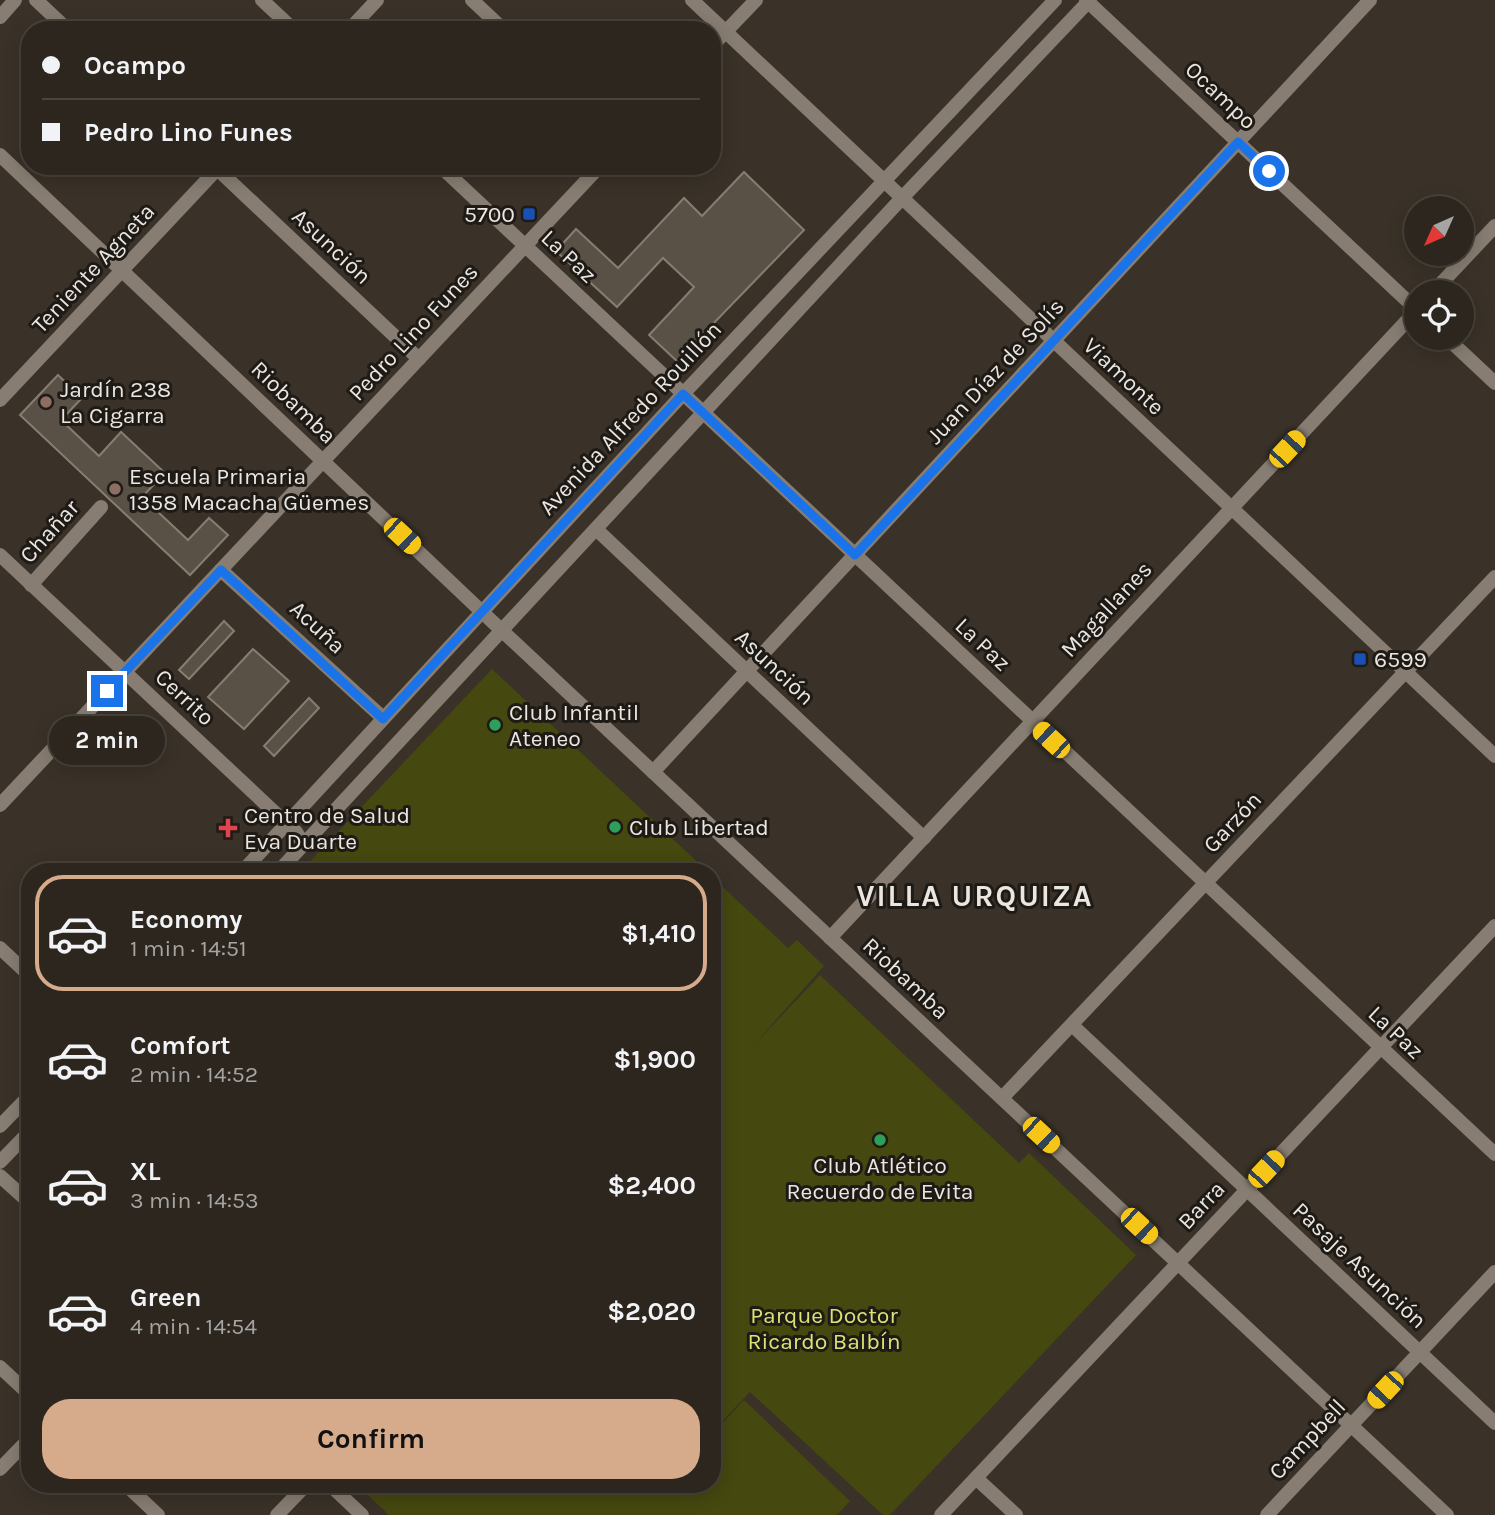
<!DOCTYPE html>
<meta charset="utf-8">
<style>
body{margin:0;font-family:Karla,sans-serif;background:#342e27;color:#f1f3f6;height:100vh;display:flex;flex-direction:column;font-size:26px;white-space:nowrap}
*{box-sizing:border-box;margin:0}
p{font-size:23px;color:#a6a5a4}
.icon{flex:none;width:38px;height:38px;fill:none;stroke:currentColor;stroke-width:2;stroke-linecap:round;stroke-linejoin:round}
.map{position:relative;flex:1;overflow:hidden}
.sheet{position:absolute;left:21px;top:863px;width:700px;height:630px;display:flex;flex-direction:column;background:#2c261e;border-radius:28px;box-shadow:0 4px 18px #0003,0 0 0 2px #48433c}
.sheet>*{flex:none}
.top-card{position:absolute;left:21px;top:21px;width:700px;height:154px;border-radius:28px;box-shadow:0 4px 18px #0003,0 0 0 2px #48433c;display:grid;align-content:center;height:154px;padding:0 21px;background:#2c261e}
.needle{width:46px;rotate:225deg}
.buttons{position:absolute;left:1404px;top:196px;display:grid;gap:14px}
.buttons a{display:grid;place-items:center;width:70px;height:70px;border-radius:50%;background:#2c261e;box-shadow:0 4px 18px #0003,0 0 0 2px #48433c;font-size:35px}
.end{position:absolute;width:32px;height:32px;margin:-16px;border:9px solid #1a73e8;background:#fff;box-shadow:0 0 0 4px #fff}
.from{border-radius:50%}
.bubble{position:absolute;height:49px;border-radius:24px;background:#2c261e;box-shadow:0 4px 18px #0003,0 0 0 2px #48433c;font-size:23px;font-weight:700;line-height:49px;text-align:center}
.car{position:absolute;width:21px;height:42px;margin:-21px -10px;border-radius:9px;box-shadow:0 0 5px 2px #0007;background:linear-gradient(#f5c518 24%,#345 0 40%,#f5c518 0 76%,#345 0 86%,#f5c518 0)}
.top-card b{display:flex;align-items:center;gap:24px;height:66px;font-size:26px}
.top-card b+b{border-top:2px solid #48433c}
.top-card i{width:18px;height:18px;background:#f1f3f6}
ul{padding:12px 0 0;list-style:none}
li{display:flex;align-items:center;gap:21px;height:116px;margin:0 14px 10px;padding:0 7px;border:4px solid transparent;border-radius:28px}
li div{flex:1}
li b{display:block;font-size:26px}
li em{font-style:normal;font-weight:700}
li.on{border-color:#d6ab8b}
li>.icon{width:63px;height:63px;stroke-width:1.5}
.cta{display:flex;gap:14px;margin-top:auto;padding:14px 21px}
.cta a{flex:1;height:80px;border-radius:28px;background:#d6ab8b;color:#111;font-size:28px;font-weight:700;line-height:80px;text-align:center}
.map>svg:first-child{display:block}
</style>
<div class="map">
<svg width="1495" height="1515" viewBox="0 0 1495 1515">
<rect width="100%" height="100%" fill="#3a3228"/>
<!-- green -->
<g fill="#45480f">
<polygon points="492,669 707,871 301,871"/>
<polygon points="712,877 788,948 797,940 824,966 751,1048 820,975 1019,1163 1029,1153 1136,1255 890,1515 883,1515 750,1392 712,1432"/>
<polygon points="744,1400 850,1501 837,1515 389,1515 356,1484 712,1484 712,1434"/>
</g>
<!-- building -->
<g fill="#5a5146" stroke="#877d71" stroke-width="2">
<polygon points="744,172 804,230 708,329 710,331 680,364 649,335 694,287 663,258 617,307 556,251 576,229 618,268 684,198 702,216"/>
<polygon points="58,375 82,398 61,420 99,456 121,432 165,473 142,497 188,540 209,518 228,535 190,575 20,415"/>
<polygon points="224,621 234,631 189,679 179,670"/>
<polygon points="253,649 289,681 244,729 208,697"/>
<polygon points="309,698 319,708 274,756 264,746"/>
</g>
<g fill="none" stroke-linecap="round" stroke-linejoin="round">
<!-- minor -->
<g stroke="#877d72" stroke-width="14">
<polyline points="36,0 68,30"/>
<polyline points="262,0 294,30"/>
<polyline points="472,0 504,30"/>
<polyline points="692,0 1495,756"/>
<polyline points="1086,0 1416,309"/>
<polyline points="0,17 15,0"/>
<polyline points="349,30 377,0"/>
<polyline points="712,46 756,0"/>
<polyline points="0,155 481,611 1447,1515"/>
<polyline points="214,166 419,359"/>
<polyline points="440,166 1495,1154"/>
<polyline points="1433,292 1495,226"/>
<polyline points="1447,338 1495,383"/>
<polyline points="0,400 220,166"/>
<polyline points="596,529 924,838"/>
<polyline points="0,555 287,824 296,832 304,845"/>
<polyline points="221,570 383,718"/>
<polyline points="31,585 101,507"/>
<polyline points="653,772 1370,0"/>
<polyline points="0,805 600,166"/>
<polyline points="242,872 683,394 1055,0"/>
<polyline points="278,872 902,198 1090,0"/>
<polyline points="830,938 1416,311"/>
<polyline points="0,948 30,976"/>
<polyline points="1072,1025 1495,1423"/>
<polyline points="1002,1098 1495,577"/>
<polyline points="0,1126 30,1095"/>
<polyline points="0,1162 30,1131"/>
<polyline points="0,1176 30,1203"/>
<polyline points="0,1367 30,1395"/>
<polyline points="0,1469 30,1438"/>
<polyline points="976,1478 1016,1515"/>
<polyline points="125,1484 158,1515"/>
<polyline points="329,1484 362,1515"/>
<polyline points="277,1515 307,1484"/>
<polyline points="941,1515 1495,926"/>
<polyline points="1267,1515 1495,1272"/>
</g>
</g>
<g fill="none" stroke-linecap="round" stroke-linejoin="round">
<!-- route -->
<polyline stroke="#1a73e8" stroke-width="9" points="107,691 221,570 383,719 683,394 855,555 1238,142 1269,171"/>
</g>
<!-- markers -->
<g fill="#1a4fb4" stroke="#1e1a16" stroke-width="2.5">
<rect x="522" y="207" width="14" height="14" rx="3.5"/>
<rect x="1353" y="652" width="14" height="14" rx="3.5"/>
</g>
<g fill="#8d6e63" stroke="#1e1a16" stroke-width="2.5">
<circle cx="46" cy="402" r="7"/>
<circle cx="115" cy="489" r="7"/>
</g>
<g fill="#2e9e5b" stroke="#1e1a16" stroke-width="2.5">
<circle cx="495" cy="725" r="7"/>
<circle cx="615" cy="827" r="7"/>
<circle cx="880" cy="1140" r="7"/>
</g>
<path fill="#e0444e" stroke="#1e1a16" stroke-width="2.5" d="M224.5 817.5h7v7h7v7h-7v7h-7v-7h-7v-7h7z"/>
<g text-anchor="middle" stroke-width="6" stroke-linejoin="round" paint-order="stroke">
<!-- street labels -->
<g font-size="23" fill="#ece6e0" stroke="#1e1a16">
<text transform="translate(1221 95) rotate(43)" y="8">Ocampo</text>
<text transform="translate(332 246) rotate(43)" y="8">Asunción</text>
<text transform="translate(569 256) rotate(43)" y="8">La Paz</text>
<text transform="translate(93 268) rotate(-47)" y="8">Teniente Agneta</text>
<text transform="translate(413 332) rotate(-47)" y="8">Pedro Lino Funes</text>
<text transform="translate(995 371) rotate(-47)" y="8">Juan Díaz de Solís</text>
<text transform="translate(1124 376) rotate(43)" y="8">Viamonte</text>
<text transform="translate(294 402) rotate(44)" y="8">Riobamba</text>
<text transform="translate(630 418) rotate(-47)" y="8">Avenida Alfredo Rouillón</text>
<text transform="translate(49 531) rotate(-48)" y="8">Chañar</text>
<text transform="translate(1106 609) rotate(-47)" y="8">Magallanes</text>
<text transform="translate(318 627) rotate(43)" y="8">Acuña</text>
<text transform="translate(983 644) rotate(43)" y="8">La Paz</text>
<text transform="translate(775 667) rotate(43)" y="8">Asunción</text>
<text transform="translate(185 697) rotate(43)" y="8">Cerrito</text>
<text transform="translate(1232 822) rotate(-47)" y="8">Garzón</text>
<text transform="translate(906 978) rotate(43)" y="8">Riobamba</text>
<text transform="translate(1396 1032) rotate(43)" y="8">La Paz</text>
<text transform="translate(1201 1205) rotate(-47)" y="8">Barra</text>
<text transform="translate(1360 1265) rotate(43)" y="8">Pasaje Asunción</text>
<text transform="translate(1307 1439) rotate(-47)" y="8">Campbell</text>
</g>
<!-- poi labels -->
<g font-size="23" fill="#ece6e0" stroke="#1e1a16" text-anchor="start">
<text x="515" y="222" text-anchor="end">5700</text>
<text x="60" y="397">Jardín 238<tspan x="60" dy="26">La Cigarra</tspan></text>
<text x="129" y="484">Escuela Primaria<tspan x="129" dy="26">1358 Macacha Güemes</tspan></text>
<text x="1374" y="667">6599</text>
<text x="509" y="720">Club Infantil<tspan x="509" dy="26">Ateneo</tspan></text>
<text x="244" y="823">Centro de Salud<tspan x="244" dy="26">Eva Duarte</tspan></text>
<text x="629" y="835">Club Libertad</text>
<text x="880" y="1173" text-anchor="middle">Club Atlético<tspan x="880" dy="26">Recuerdo de Evita</tspan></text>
</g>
<!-- park labels -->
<g font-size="23" fill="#dce274" stroke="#1e1a16">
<text x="824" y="1323">Parque Doctor<tspan x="824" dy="26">Ricardo Balbín</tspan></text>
</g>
<!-- district labels -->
<g font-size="30" font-weight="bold" letter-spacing="2" fill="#ece6e0" stroke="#1e1a16">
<text x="975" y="906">VILLA URQUIZA</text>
</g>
</g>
</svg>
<div class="buttons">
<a><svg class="needle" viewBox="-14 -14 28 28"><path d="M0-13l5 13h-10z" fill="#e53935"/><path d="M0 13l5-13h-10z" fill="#a6a5a4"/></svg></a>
<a><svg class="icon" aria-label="locate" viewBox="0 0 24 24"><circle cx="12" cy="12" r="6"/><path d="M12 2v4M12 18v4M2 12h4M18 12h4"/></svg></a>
</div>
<i class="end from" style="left:1269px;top:171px"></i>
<i class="end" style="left:107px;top:691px"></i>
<div class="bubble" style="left:49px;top:716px;width:116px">2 min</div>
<i class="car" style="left:1287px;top:449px;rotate:43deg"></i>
<i class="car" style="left:402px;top:536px;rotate:133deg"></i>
<i class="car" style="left:1051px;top:740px;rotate:313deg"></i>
<i class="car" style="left:1041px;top:1135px;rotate:133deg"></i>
<i class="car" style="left:1266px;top:1169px;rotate:43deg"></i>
<i class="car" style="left:1139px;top:1226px;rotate:133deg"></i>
<i class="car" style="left:1385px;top:1390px;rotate:223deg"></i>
<div class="top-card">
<b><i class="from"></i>Ocampo</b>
<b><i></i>Pedro Lino Funes</b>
</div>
<section class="sheet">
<ul>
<li class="on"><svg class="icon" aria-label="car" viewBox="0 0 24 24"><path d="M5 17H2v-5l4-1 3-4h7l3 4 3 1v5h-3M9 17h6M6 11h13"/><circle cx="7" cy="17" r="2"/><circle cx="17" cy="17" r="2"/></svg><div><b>Economy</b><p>1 min · 14:51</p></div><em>$1,410</em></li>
<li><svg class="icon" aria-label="car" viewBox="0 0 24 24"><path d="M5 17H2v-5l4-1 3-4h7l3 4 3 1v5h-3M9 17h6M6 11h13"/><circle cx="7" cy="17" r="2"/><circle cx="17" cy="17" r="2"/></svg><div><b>Comfort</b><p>2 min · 14:52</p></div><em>$1,900</em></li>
<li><svg class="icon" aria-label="car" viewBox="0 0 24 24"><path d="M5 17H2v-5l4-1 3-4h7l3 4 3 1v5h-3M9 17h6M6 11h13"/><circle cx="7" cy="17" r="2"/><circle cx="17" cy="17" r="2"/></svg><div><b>XL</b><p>3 min · 14:53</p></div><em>$2,400</em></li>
<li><svg class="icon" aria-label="car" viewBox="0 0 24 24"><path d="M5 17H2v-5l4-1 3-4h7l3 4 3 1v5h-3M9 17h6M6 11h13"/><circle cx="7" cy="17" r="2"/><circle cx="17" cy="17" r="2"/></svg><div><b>Green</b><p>4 min · 14:54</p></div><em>$2,020</em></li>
</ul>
<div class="cta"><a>Confirm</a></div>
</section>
</div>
